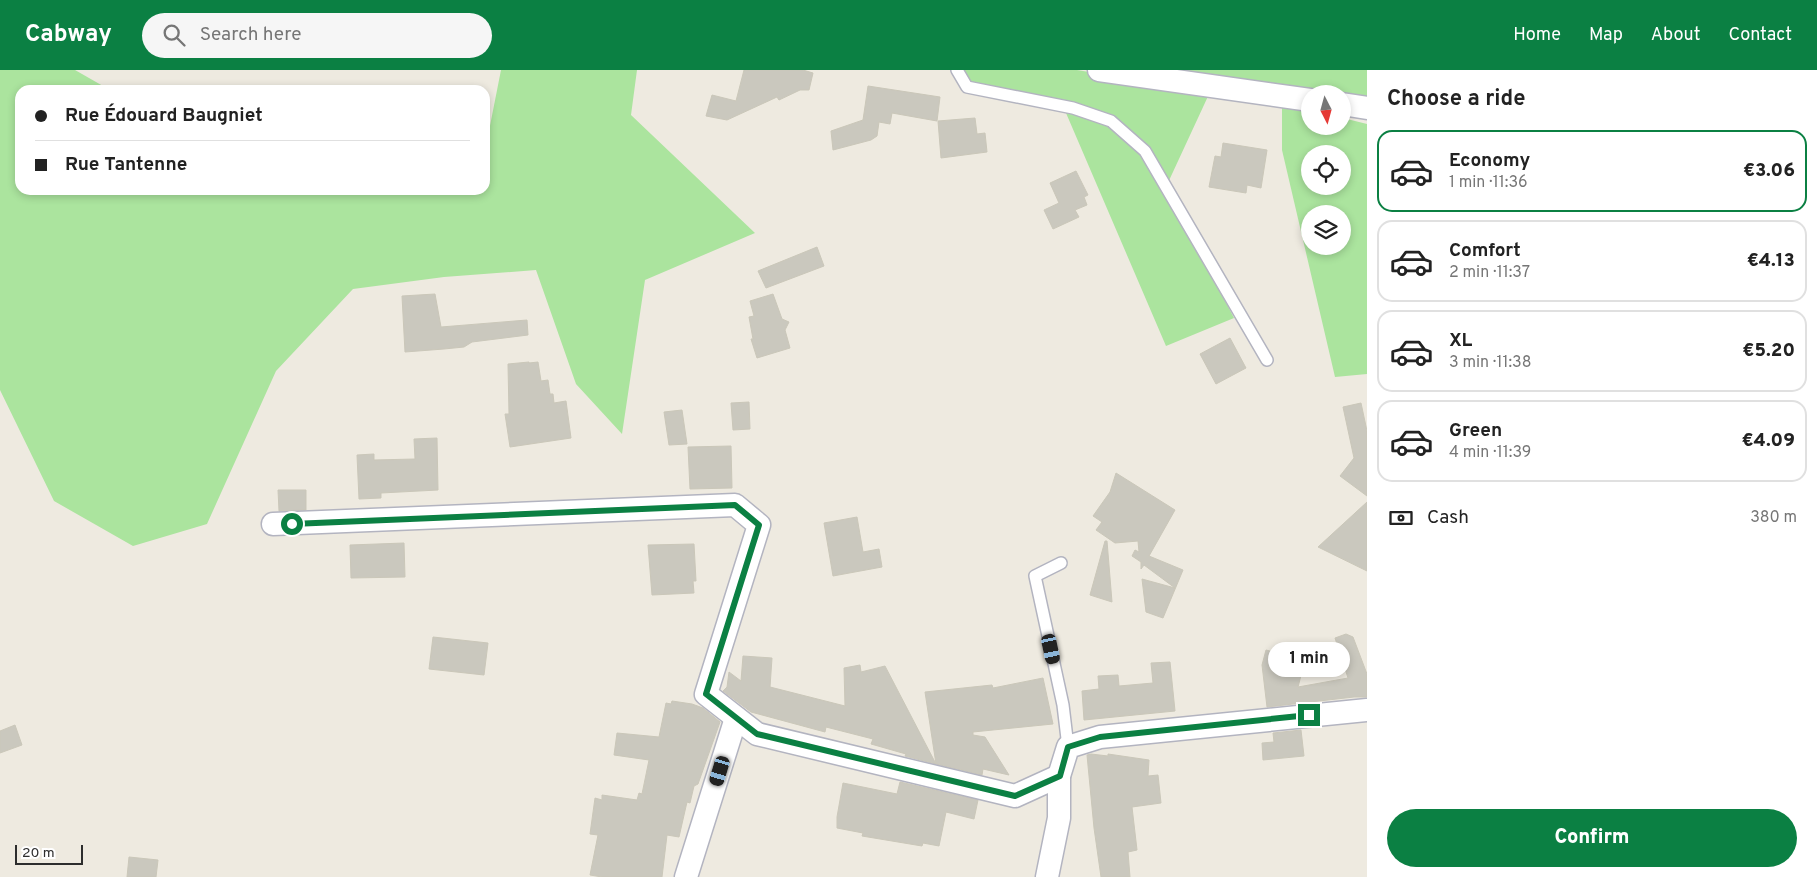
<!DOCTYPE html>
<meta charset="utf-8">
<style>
body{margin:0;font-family:Overpass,sans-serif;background:#f6f6f6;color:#222;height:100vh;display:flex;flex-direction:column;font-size:19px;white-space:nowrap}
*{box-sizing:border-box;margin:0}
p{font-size:16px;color:#767676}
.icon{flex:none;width:28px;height:28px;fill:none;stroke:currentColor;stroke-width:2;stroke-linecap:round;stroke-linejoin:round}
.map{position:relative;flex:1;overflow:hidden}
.panel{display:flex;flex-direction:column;background:#fff;width:450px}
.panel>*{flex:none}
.guide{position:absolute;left:15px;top:15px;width:475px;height:110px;border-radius:15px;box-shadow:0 2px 8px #0003;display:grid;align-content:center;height:110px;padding:0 20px;background:#fff}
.needle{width:32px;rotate:174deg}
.controls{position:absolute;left:1301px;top:15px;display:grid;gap:10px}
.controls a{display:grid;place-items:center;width:50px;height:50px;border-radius:50%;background:#fff;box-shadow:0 2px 8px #0003;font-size:25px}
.scale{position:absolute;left:15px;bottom:12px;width:68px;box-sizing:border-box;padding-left:5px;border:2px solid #2d2d2d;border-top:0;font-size:14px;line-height:18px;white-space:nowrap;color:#2d2d2d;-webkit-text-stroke:4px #fff;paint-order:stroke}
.end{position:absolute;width:22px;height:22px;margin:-11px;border:6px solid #0b8043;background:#fff;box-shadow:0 0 0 2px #fff}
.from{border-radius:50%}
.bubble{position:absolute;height:35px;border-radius:18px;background:#fff;box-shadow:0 2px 8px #0003;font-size:16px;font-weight:800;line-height:35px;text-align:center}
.car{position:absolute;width:15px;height:30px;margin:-15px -8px;border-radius:6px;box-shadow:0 0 4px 1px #0007;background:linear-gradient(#222 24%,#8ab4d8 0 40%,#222 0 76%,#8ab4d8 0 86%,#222 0)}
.guide b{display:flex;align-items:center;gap:18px;height:48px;font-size:19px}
.guide b+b{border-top:1px solid #e0e0e0}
.guide i{width:12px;height:12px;background:#222}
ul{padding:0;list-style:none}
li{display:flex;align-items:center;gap:15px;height:82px;margin:0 10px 8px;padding:0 10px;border:2px solid #e0e0e0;border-radius:15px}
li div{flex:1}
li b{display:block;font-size:19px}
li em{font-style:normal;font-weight:800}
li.on{border-color:#0b8043}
li>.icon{width:45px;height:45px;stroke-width:1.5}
h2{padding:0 20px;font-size:22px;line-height:60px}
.pay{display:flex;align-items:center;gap:12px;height:55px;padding:0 20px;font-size:19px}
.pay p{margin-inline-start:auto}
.cta{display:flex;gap:10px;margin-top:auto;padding:10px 20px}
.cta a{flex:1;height:58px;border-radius:30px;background:#0b8043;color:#fff;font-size:20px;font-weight:800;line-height:58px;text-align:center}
header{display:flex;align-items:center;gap:30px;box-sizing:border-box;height:70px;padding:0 25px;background:#0b8043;color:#fff}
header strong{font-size:24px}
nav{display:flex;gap:28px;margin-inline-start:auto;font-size:18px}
.search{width:350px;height:45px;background:#f6f6f6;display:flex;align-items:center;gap:12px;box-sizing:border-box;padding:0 18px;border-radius:28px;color:#767676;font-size:19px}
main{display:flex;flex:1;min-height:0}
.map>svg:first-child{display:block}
</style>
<header>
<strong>Cabway</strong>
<div class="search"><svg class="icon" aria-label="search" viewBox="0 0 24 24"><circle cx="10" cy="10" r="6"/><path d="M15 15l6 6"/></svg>Search here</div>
<nav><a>Home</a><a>Map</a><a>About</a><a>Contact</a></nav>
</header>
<main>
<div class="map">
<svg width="1367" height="807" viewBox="0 0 1367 807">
<rect width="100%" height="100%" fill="#eeeae0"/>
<!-- green -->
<g fill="#abe49e" fill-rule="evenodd">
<polygon points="0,0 75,0 110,20 20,20 20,120 485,120 485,81 501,0 637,0 631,45 755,163 645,210 622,364 576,314 536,200 444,207 353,219 276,301 207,454 133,476 54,431 0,320"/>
<polygon points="957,0 1077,0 1210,22 1166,117 1234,248 1166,276 1063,36 967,17"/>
<polygon points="1155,0 1367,0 1367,38 1342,24 1310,24"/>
<path d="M1282,34L1310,40V56H1342L1343,48L1367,54V304L1335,307L1282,80ZM1310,84H1342V116H1310ZM1310,144H1342V176H1310Z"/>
</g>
<!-- building -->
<g fill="#cac8be" stroke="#cac7b9">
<polygon points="744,0 803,0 813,3 809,20 800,20 779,30 777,27 727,50 706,46 712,25 736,31"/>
<polygon points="868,16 940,27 937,51 892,43 890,54 879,52 877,66 871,70 833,80 831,61 863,50"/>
<polygon points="975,48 977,64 985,63 987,82 941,88 938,51"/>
<polygon points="1223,73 1267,80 1261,118 1247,115 1246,123 1209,117 1215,86 1221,87"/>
<polygon points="1076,101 1088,125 1084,127 1087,135 1075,140 1079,147 1053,159 1044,140 1059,133 1050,113"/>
<polygon points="817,177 824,196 766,218 758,201"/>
<polygon points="435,224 441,257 527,250 528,265 472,272 464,277 444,279 405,282 402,226"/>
<polygon points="773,224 782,249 789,252 785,260 790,278 757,288 751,269 753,269 749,247 754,246 750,231"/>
<polygon points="1230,268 1246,298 1216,314 1200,284"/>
<polygon points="529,292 529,293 538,292 541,311 548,310 550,324 553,324 554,333 566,331 571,368 510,377 505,344 509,344 508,294"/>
<polygon points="749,332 750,359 733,360 731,333"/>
<polygon points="1361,333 1367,361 1367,426 1340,406 1354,388 1343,337"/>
<polygon points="682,340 687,374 669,375 664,342"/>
<polygon points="437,368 438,420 381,423 381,428 359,429 357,385 374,384 374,390 415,389 414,369"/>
<polygon points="731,376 732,418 690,419 688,377"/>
<polygon points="1116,403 1175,440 1149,486 1183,500 1163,548 1146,542 1142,509 1175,518 1144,495 1141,499 1141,492 1132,486 1135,480 1139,482 1138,471 1115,473 1096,460 1102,452 1093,446 1110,422"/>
<polygon points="278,420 306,420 306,440 279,441"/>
<polygon points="1367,432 1367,501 1318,477"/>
<polygon points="857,447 863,482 879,479 882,497 833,506 824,453"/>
<polygon points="1105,471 1107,471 1112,532 1090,525"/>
<polygon points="404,473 405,507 351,508 350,475"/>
<polygon points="694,474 696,511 693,511 694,523 652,525 648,475"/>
<polygon points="1346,564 1353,567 1367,604 1367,627 1354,627 1267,637 1262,595 1266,580 1305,590 1298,617 1348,608 1335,568"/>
<polygon points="433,567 488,573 484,605 429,599"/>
<polygon points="743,586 772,588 770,617 845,636 844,598 860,595 861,602 885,596 936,694 905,686 906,684 871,674 873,669 826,657 825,662 751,642 723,621 727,617 729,602 741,611"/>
<polygon points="1170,592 1175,641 1084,650 1082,621 1099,619 1098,606 1118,605 1119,616 1153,613 1151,593"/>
<polygon points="1043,608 1053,654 973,662 973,665 985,667 1009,705 983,699 982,705 936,694 925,622 992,615 993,618"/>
<polygon points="672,631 692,634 703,638 720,652 698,714 694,716 690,733 687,732 679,767 667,765 662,807 602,807 590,805 598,765 590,764 595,728 602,730 602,725 637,730 639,723 642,724 649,690 614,685 617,663 659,667 666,633 671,634"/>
<polygon points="15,655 22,675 0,683 0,661"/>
<polygon points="1301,660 1304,686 1263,690 1262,673 1274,672 1273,663"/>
<polygon points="1091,684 1108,686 1108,684 1149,690 1148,706 1158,705 1161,733 1132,737 1137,780 1128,782 1130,807 1101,807 1094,758 1087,685"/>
<polygon points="900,712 978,730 974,749 946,742 939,776 923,773 922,776 862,766 863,763 837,758 837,747 843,713 897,724"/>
<polygon points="129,787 158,790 156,807 127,807"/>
</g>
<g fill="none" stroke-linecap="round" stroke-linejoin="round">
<defs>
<g id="service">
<polyline points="957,0 967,17 1073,38 1111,51 1145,81 1267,290"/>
<polyline points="1061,493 1035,506 1063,635 1068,677"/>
</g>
<g id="minor">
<polyline points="1099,0 1310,30"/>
<polyline points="1342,34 1367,38"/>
<polyline points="273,454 735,435 759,455 706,624 757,664 1015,726 1059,706"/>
<polyline points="686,807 736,648"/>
<polyline points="1047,807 1059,748 1059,706 1068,677 1100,667 1367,640"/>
</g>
</defs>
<!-- service casing -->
<use href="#service" stroke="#b3b4c0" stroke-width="14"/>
<!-- minor casing -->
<use href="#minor" stroke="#b3b4c0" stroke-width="25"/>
<!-- service -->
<use href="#service" stroke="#fff" stroke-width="11"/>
<!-- minor -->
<use href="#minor" stroke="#fff" stroke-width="22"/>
</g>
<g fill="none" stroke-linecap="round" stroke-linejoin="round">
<!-- route -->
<polyline stroke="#0b8043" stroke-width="6" points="292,454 735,435 759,455 706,624 757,664 1015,726 1060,706 1068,677 1100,667 1309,645"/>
</g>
</svg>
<div class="controls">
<a><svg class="needle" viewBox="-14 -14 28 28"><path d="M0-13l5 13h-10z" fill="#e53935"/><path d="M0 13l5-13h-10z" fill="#767676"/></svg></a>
<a><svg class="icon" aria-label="locate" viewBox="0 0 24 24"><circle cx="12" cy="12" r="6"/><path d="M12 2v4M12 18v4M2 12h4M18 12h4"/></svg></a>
<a><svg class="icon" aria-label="layers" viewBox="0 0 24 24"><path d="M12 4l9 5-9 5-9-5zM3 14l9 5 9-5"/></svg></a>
</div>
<div class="scale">20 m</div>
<i class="end from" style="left:292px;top:454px"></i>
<i class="end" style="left:1309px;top:645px"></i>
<div class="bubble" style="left:1268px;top:572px;width:82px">1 min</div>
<i class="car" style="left:1051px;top:579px;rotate:168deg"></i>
<i class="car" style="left:720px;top:701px;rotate:197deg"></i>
<div class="guide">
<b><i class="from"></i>Rue Édouard Baugniet</b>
<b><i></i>Rue Tantenne</b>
</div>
</div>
<section class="panel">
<h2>Choose a ride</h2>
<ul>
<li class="on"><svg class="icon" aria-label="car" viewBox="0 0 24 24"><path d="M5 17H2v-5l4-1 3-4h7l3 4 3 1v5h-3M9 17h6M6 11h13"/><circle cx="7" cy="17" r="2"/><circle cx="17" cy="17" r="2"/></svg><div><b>Economy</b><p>1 min · 11:36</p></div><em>€3.06</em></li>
<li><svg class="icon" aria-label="car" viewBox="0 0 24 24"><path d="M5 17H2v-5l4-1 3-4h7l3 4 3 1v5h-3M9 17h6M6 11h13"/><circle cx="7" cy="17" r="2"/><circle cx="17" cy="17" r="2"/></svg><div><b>Comfort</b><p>2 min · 11:37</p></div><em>€4.13</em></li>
<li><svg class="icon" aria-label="car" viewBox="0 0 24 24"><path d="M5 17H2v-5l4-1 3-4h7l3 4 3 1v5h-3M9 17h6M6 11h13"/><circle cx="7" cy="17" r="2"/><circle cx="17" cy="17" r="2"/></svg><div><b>XL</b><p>3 min · 11:38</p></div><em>€5.20</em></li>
<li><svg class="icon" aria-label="car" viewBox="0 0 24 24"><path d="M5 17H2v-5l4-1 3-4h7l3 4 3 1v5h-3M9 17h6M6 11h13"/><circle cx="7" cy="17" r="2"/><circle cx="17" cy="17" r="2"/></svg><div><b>Green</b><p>4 min · 11:39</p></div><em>€4.09</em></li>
</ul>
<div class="pay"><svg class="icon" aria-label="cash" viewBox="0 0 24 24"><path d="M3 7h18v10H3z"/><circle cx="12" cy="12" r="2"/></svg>Cash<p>380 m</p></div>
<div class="cta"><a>Confirm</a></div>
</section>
</main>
